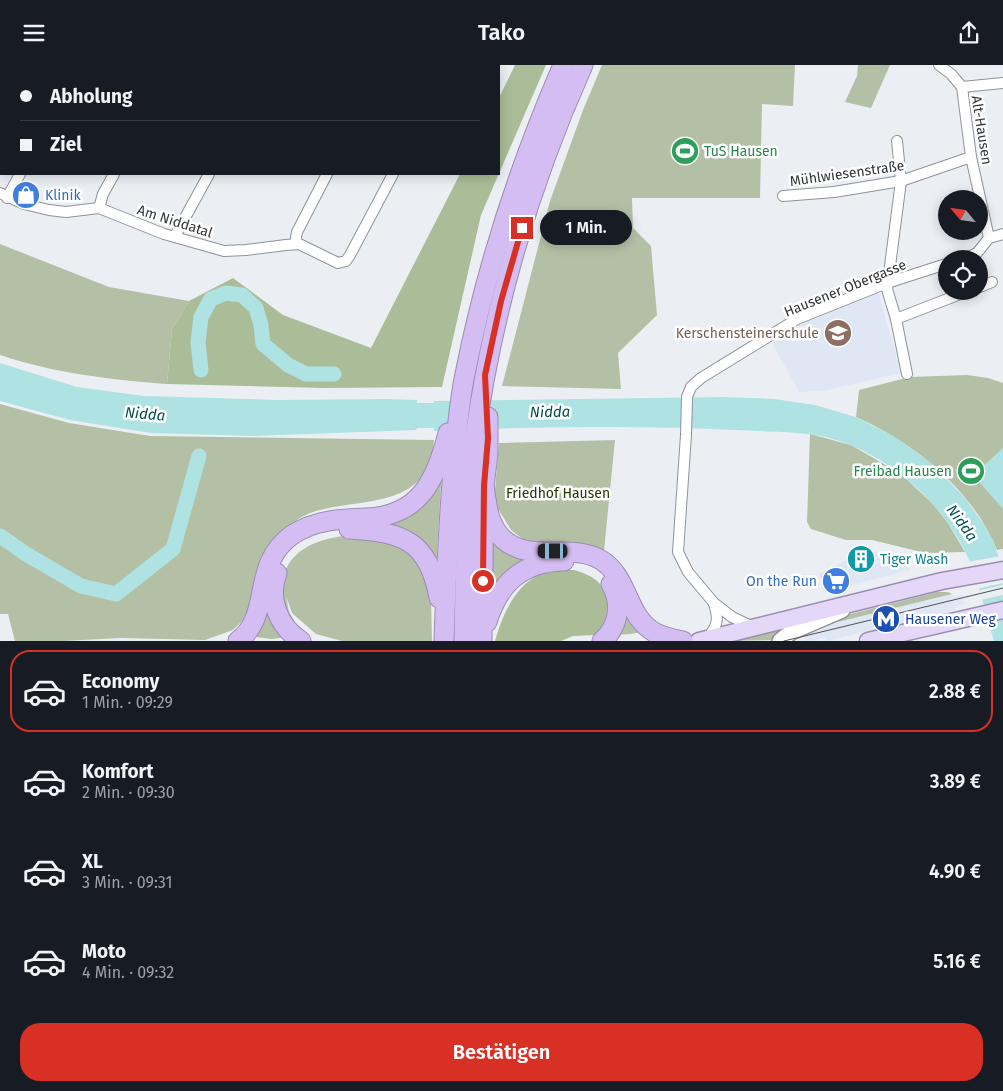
<!DOCTYPE html>
<html lang="de">
<meta charset="utf-8">
<style>
body{margin:0;font-family:"Fira Sans",sans-serif;background:#20242c;color:#f1f3f6;height:100vh;display:flex;flex-direction:column;font-size:19px;white-space:nowrap}
*{box-sizing:border-box;margin:0}
p{font-size:16px;color:#9ea1a6}
.icon{flex:none;width:28px;height:28px;fill:none;stroke:currentColor;stroke-width:2;stroke-linecap:round;stroke-linejoin:round}
.map{position:relative;height:576px;overflow:hidden}
.details{display:flex;flex-direction:column;background:#171b24;flex:1}
.details>*{flex:none}
.hud{position:absolute;left:0px;top:0px;width:500px;height:110px;box-shadow:0 2px 12px #0003;display:grid;align-content:center;height:110px;padding:0 20px;background:#171b24}
.needle{width:32px;rotate:299deg}
.controls{position:absolute;left:938px;top:125px;display:grid;gap:10px}
.controls a{display:grid;place-items:center;width:50px;height:50px;border-radius:50%;background:#171b24;box-shadow:0 2px 12px #0003;font-size:25px}
.end{position:absolute;width:22px;height:22px;margin:-11px;border:6px solid #d93025;background:#fff;box-shadow:0 0 0 2px #fff}
.from{border-radius:50%}
.bubble{position:absolute;height:35px;border-radius:18px;background:#171b24;box-shadow:0 2px 12px #0003;font-size:16px;font-weight:600;line-height:35px;text-align:center}
.car{position:absolute;width:15px;height:30px;margin:-15px -8px;border-radius:6px;box-shadow:0 0 4px 1px #0007;background:linear-gradient(#222 24%,#8ab4d8 0 40%,#222 0 76%,#8ab4d8 0 86%,#222 0)}
.hud b{display:flex;align-items:center;gap:18px;height:48px;font-size:19px}
.hud b+b{border-top:1px solid #363941}
.hud i{width:12px;height:12px;background:#f1f3f6}
ul{padding:9px 0 0;list-style:none}
li{display:flex;align-items:center;gap:15px;height:82px;margin:0 10px 8px;padding:0 10px;border:2px solid transparent;border-radius:20px}
li div{flex:1}
li b{display:block;font-size:19px}
li em{font-style:normal;font-weight:600}
li.on{border-color:#d93025}
li>.icon{width:45px;height:45px;stroke-width:1.5}
.action{display:flex;gap:10px;margin-top:auto;padding:10px 20px}
.action a{flex:1;height:58px;border-radius:20px;background:#d93025;color:#fff;font-size:20px;font-weight:600;line-height:58px;text-align:center}
header{display:flex;justify-content:space-between;align-items:center;height:65px;padding:0 20px;background:#171b24;font-size:22px;font-weight:600}
.map>svg:first-child{display:block}
</style>
<header><svg class="icon" aria-label="menu" viewBox="0 0 24 24"><path d="M4 6h16M4 12h16M4 18h16"/></svg>Tako<svg class="icon" aria-label="share" viewBox="0 0 24 24"><path d="M12 15V3M7 8l5-5 5 5M5 13v7h14v-7"/></svg></header>
<div class="map">
<svg width="1003" height="576" viewBox="0 0 1003 576">
<rect width="100%" height="100%" fill="#ebeff4"/>
<!-- built -->
<g fill="#e0e7f4">
<polygon points="878,227 901,308 823,326 799,327 772,278 802,258"/>
<polygon points="876,487 902,492 910,505 824,527 819,509 858,489"/>
<polygon points="952,529 953,532 962,530 965,539 956,541 956,545 827,576 825,573 806,576 804,569 822,565 822,560"/>
</g>
<!-- green -->
<g fill="#b4c0a6">
<polygon points="602,0 795,0 793,41 762,39 760,133 632,133 633,163 651,181 657,250 618,288 621,324 502,321 550,136 583,45"/>
<polygon points="858,0 890,0 871,43 845,37 857,11"/>
<path d="M0,179L109,222L189,236L172,264L167,319C112,315 53,308 0,290Z"/>
<path d="M967,310L988,313L1003,318V484L997,485C973,425 913,377 856,352L859,325L910,312Z"/>
<path d="M0,339L69,358L150,371L434,375C430,442 368,433 320,445C302,449 282,463 272,480L250,548L233,565L205,575L121,573L64,576H15L8,549H0Z"/>
<polygon points="810,369 851,380 901,409 933,439 948,458 965,487 925,488 872,475 846,475 811,464 807,457"/>
<polygon points="615,375 604,486 598,483 564,479 529,479 511,465 494,437 499,378"/>
<path d="M442,401L436,504C431,494 426,484 416,477C404,467 389,464 374,462C350,459 324,461 303,472C261,493 260,540 289,572L271,574L249,571C274,541 256,498 294,473C339,445 391,473 428,428C434,420 438,410 442,401Z"/>
<polygon points="490,465 600,498 646,566 631,569 613,570 622,532 598,501 565,493 492,532"/>
<path d="M352,470L398,478L419,496L431,530L432,576H342L316,569L292,548L286,531L289,547L300,566C295,559 285,550 282,541C280,536 282,527 282,522C284,484 319,473 352,470Z"/>
<polygon points="937,527 948,527 952,529 825,560 831,554"/>
<polygon points="790,560 778,575 726,576"/>
</g>
<!-- forest -->
<g fill="#abbc98">
<polygon points="515,0 546,0 481,150 442,322 324,323 167,319 172,264 189,236 233,213 283,250 371,283 460,109 499,109 499,33"/>
<path d="M574,505C594,511 608,519 607,542C607,554 604,561 596,570L573,571L561,576H495C502,550 516,518 543,508C553,505 563,505 574,505Z"/>
</g>
<!-- water -->
<g fill="#afe2e3">
<path d="M0,298L77,322L144,331L277,335L388,334L417,335V338H434V336L723,332L774,334L815,340L856,352L895,372L931,398L965,433L986,463L993,475L1003,505V576H994C986,550 980,522 970,497C945,438 888,388 826,372C804,367 781,367 759,366C735,365 711,364 687,363C603,361 518,362 434,366V363H417L416,365L253,371L151,368L70,355L0,336Z"/>
<polygon points="1003,383 1003,444 973,410"/>
</g>
<!-- pier -->
<g fill="#ebeff4">
<polygon points="1001,491 1003,496 1003,518 976,524 967,497"/>
<polygon points="1003,520 1003,530 980,535 977,526"/>
</g>
<g fill="none" stroke-linecap="round" stroke-linejoin="round">
<!-- river -->
<g stroke="#afe2e3" stroke-width="15">
<polyline points="201,305 198,277 201,252 211,234 226,228 242,230 256,243 261,260 263,279 288,300 306,309 334,309"/>
<polyline points="0,471 26,489 81,521 116,529 173,484 199,391"/>
</g>
<defs>
<g id="minor">
<polyline points="939,0 951,9 962,22 971,92 989,173"/>
<polyline points="78,1 79,0"/>
<polyline points="172,1 173,0"/>
<polyline points="266,1 266,0"/>
<polyline points="384,1 384,0"/>
<polyline points="451,1 452,0"/>
<polyline points="962,22 1003,18"/>
<polyline points="897,76 901,116 887,224 896,254 907,309"/>
<polyline points="0,128 24,139 49,145 66,147 99,143 164,169 224,186 246,185 286,180 299,179 338,198 346,196 350,190 393,109"/>
<polyline points="783,131 834,127 901,116 971,92"/>
<polyline points="7,133 20,109"/>
<polyline points="99,143 103,129 114,109"/>
<polyline points="175,171 209,109"/>
<polyline points="295,179 297,167 327,109"/>
<polyline points="964,194 977,188 989,173 1003,169"/>
<polyline points="979,211 982,221 979,222"/>
<polyline points="982,221 992,217"/>
<polyline points="896,254 968,226"/>
<polyline points="753,562 732,552 714,538 688,507 678,487 686,370 687,332 691,322 701,313 797,254 887,218 946,199"/>
<path d="M707,573C718,561 719,553 714,539"/>
</g>
<polyline id="secondary" points="780,576 791,567 842,545"/>
<g id="primary">
<polyline points="699,576 942,516 1003,505"/>
<polyline points="868,576 1003,545"/>
</g>
<g id="motorway">
<path d="M484,421C487,440 488,460 503,474C530,499 571,477 601,495C629,512 626,551 654,567C663,572 673,574 683,576"/>
<path d="M349,464C402,467 429,475 439,533"/>
<path d="M277,508C267,534 279,562 301,576"/>
<path d="M487,557C499,518 522,497 564,496"/>
<path d="M238,576C273,550 250,500 292,470C315,455 339,454 366,453C420,451 436,415 448,368"/>
<path d="M444,576C446,516 448,455 454,395C457,367 459,337 465,309C486,203 520,99 563,0"/>
<path d="M464,576C465,513 466,450 473,387C490,254 528,123 583,0"/>
<polyline points="482,576 484,421 488,389 488,352"/>
<path d="M602,576C619,562 622,538 611,519"/>
</g>
</defs>
<!-- minor casing -->
<use href="#minor" stroke="#8f9297" stroke-width="12"/>
<!-- secondary casing -->
<use href="#secondary" stroke="#8f9297" stroke-width="18"/>
<!-- primary casing -->
<use href="#primary" stroke="#9b8db0" stroke-width="19"/>
<!-- motorway casing -->
<use href="#motorway" stroke="#9b8db0" stroke-width="21"/>
<!-- minor -->
<use href="#minor" stroke="#fff" stroke-width="10"/>
<!-- secondary -->
<use href="#secondary" stroke="#fff" stroke-width="15"/>
<!-- primary -->
<use href="#primary" stroke="#e5d7f7" stroke-width="16"/>
<!-- motorway -->
<use href="#motorway" stroke="#d3bdf2" stroke-width="19"/>
<!-- tram -->
<polyline stroke="#4e5153" stroke-width="1" points="784,576 1003,523"/>
</g>
<g fill="none" stroke-linecap="round" stroke-linejoin="round">
<!-- route -->
<polyline stroke="#d93025" stroke-width="6" points="483,516 484,421 488,373 485,310 501,236 522,163"/>
</g>
<!-- icons -->
<defs>
<symbol id="stadium-disc" viewBox="-11 -11 22 22"><circle r="9.5" fill="#2e9e5b" stroke="#fff"/><path d="M0-5a6.5 5 0 1 0 0 10a6.5 5 0 1 0 0-10ZM-3.5-1.8h7v3.6h-7Z" fill="#fff"/></symbol>
<symbol id="shop-disc" viewBox="-11 -11 22 22"><circle r="9.5" fill="#3f7fe0" stroke="#fff"/><path d="M-5-2.5h2.3a2.7 3.5 0 0 1 5.4 0H5L5.5 6h-11ZM-1.5-2.5h3a1.5 2.3 0 0 0-3 0Z" fill="#fff"/></symbol>
<symbol id="school-disc" viewBox="-11 -11 22 22"><circle r="9.5" fill="#8d6e63" stroke="#fff"/><path d="M0-5L7-2L0 1L-7-2ZM-4 1L0 2.5L4 1V4Q0 6-4 4Z" fill="#fff"/></symbol>
<symbol id="building-disc" viewBox="-11 -11 22 22"><circle r="9.5" fill="#0f9aa8" stroke="#fff"/><path d="M-4-6H4V6H1V3H-1V6H-4ZM-2.5-4.3h1.7v1.8h-1.7ZM.8-4.3h1.7v1.8H.8ZM-2.5-1h1.7V.8h-1.7ZM.8-1h1.7V.8H.8Z" fill="#fff"/></symbol>
<symbol id="supermarket-disc" viewBox="-11 -11 22 22"><circle r="9.5" fill="#3f7fe0" stroke="#fff"/><path d="M-6-5.5h2.5l.6 2H6L4.5 2H-2.5L-4.4-4H-6ZM-1.5 3.2a1.3 1.3 0 1 0 .1 0ZM3 3.2a1.3 1.3 0 1 0 .1 0Z" fill="#fff"/></symbol>
<symbol id="metro-disc" viewBox="-11 -11 22 22"><circle r="9.5" fill="#1a4fb4" stroke="#fff"/><path d="M-5.5 5V-5H-3L0 0L3-5H5.5V5H3V-.5L0 4L-3-.5V5Z" fill="#fff"/></symbol>
</defs>
<g fill-rule="evenodd">
<use href="#stadium-disc" x="669" y="70" width="32" height="32"/>
<use href="#shop-disc" x="10" y="114" width="32" height="32"/>
<use href="#school-disc" x="822" y="252" width="32" height="32"/>
<use href="#stadium-disc" x="955" y="390" width="32" height="32"/>
<use href="#building-disc" x="845" y="478" width="32" height="32"/>
<use href="#supermarket-disc" x="820" y="500" width="32" height="32"/>
<use href="#metro-disc" x="870" y="538" width="32" height="32"/>
</g>
<g text-anchor="middle" stroke-width="5" stroke-linejoin="round" paint-order="stroke">
<!-- street labels -->
<g font-size="14" fill="#323436" stroke="#fff">
<text transform="translate(982 65) rotate(81)" y="5">Alt-Hausen</text>
<text transform="translate(847 108) rotate(-8)" y="5">Mühlwiesenstraße</text>
<text transform="translate(175 156) rotate(18)" y="5">Am Niddatal</text>
<text transform="translate(845 223) rotate(-22)" y="5">Hausener Obergasse</text>
</g>
<!-- leisure labels -->
<g font-size="14" fill="#27864d" stroke="#fff" text-anchor="start">
<text x="704" y="91">TuS Hausen</text>
<text x="952" y="411" text-anchor="end">Freibad Hausen</text>
</g>
<!-- shop labels -->
<g font-size="14" fill="#366cbe" stroke="#fff" text-anchor="start">
<text x="45" y="135">Klinik</text>
<text x="817" y="521" text-anchor="end">On the Run</text>
</g>
<!-- education labels -->
<g font-size="14" fill="#785e54" stroke="#fff" text-anchor="end">
<text x="819" y="273">Kerschensteinerschule</text>
</g>
<!-- park labels -->
<g font-size="14" fill="#253800" stroke="#fff">
<text x="558" y="433">Friedhof Hausen</text>
</g>
<!-- culture labels -->
<g font-size="14" fill="#0d838f" stroke="#fff" text-anchor="start">
<text x="880" y="499">Tiger Wash</text>
</g>
<!-- transit labels -->
<g font-size="14" fill="#164399" stroke="#fff" text-anchor="start">
<text x="905" y="559">Hausener Weg</text>
</g>
<!-- water labels -->
<g font-size="15" font-style="italic" fill="#004e50" stroke="#fff">
<text transform="translate(550 347) rotate(-1)" y="5">Nidda</text>
<text transform="translate(145 349) rotate(5)" y="5">Nidda</text>
<text transform="translate(962 458) rotate(54)" y="5">Nidda</text>
</g>
</g>
</svg>
<div class="controls">
<a><svg class="needle" viewBox="-14 -14 28 28"><path d="M0-13l5 13h-10z" fill="#e53935"/><path d="M0 13l5-13h-10z" fill="#9ea1a6"/></svg></a>
<a><svg class="icon" aria-label="locate" viewBox="0 0 24 24"><circle cx="12" cy="12" r="6"/><path d="M12 2v4M12 18v4M2 12h4M18 12h4"/></svg></a>
</div>
<i class="end from" style="left:483px;top:516px"></i>
<i class="end" style="left:522px;top:163px"></i>
<div class="bubble" style="left:540px;top:145px;width:92px">1 Min.</div>
<i class="car" style="left:553px;top:486px;rotate:270deg"></i>
<div class="hud">
<b><i class="from"></i>Abholung</b>
<b><i></i>Ziel</b>
</div>
</div>
<section class="details">
<ul>
<li class="on"><svg class="icon" aria-label="car" viewBox="0 0 24 24"><path d="M5 17H2v-5l4-1 3-4h7l3 4 3 1v5h-3M9 17h6M6 11h13"/><circle cx="7" cy="17" r="2"/><circle cx="17" cy="17" r="2"/></svg><div><b>Economy</b><p>1 Min. · 09:29</p></div><em>2.88 €</em></li>
<li><svg class="icon" aria-label="car" viewBox="0 0 24 24"><path d="M5 17H2v-5l4-1 3-4h7l3 4 3 1v5h-3M9 17h6M6 11h13"/><circle cx="7" cy="17" r="2"/><circle cx="17" cy="17" r="2"/></svg><div><b>Komfort</b><p>2 Min. · 09:30</p></div><em>3.89 €</em></li>
<li><svg class="icon" aria-label="car" viewBox="0 0 24 24"><path d="M5 17H2v-5l4-1 3-4h7l3 4 3 1v5h-3M9 17h6M6 11h13"/><circle cx="7" cy="17" r="2"/><circle cx="17" cy="17" r="2"/></svg><div><b>XL</b><p>3 Min. · 09:31</p></div><em>4.90 €</em></li>
<li><svg class="icon" aria-label="car" viewBox="0 0 24 24"><path d="M5 17H2v-5l4-1 3-4h7l3 4 3 1v5h-3M9 17h6M6 11h13"/><circle cx="7" cy="17" r="2"/><circle cx="17" cy="17" r="2"/></svg><div><b>Moto</b><p>4 Min. · 09:32</p></div><em>5.16 €</em></li>
</ul>
<div class="action"><a>Bestätigen</a></div>
</section>
